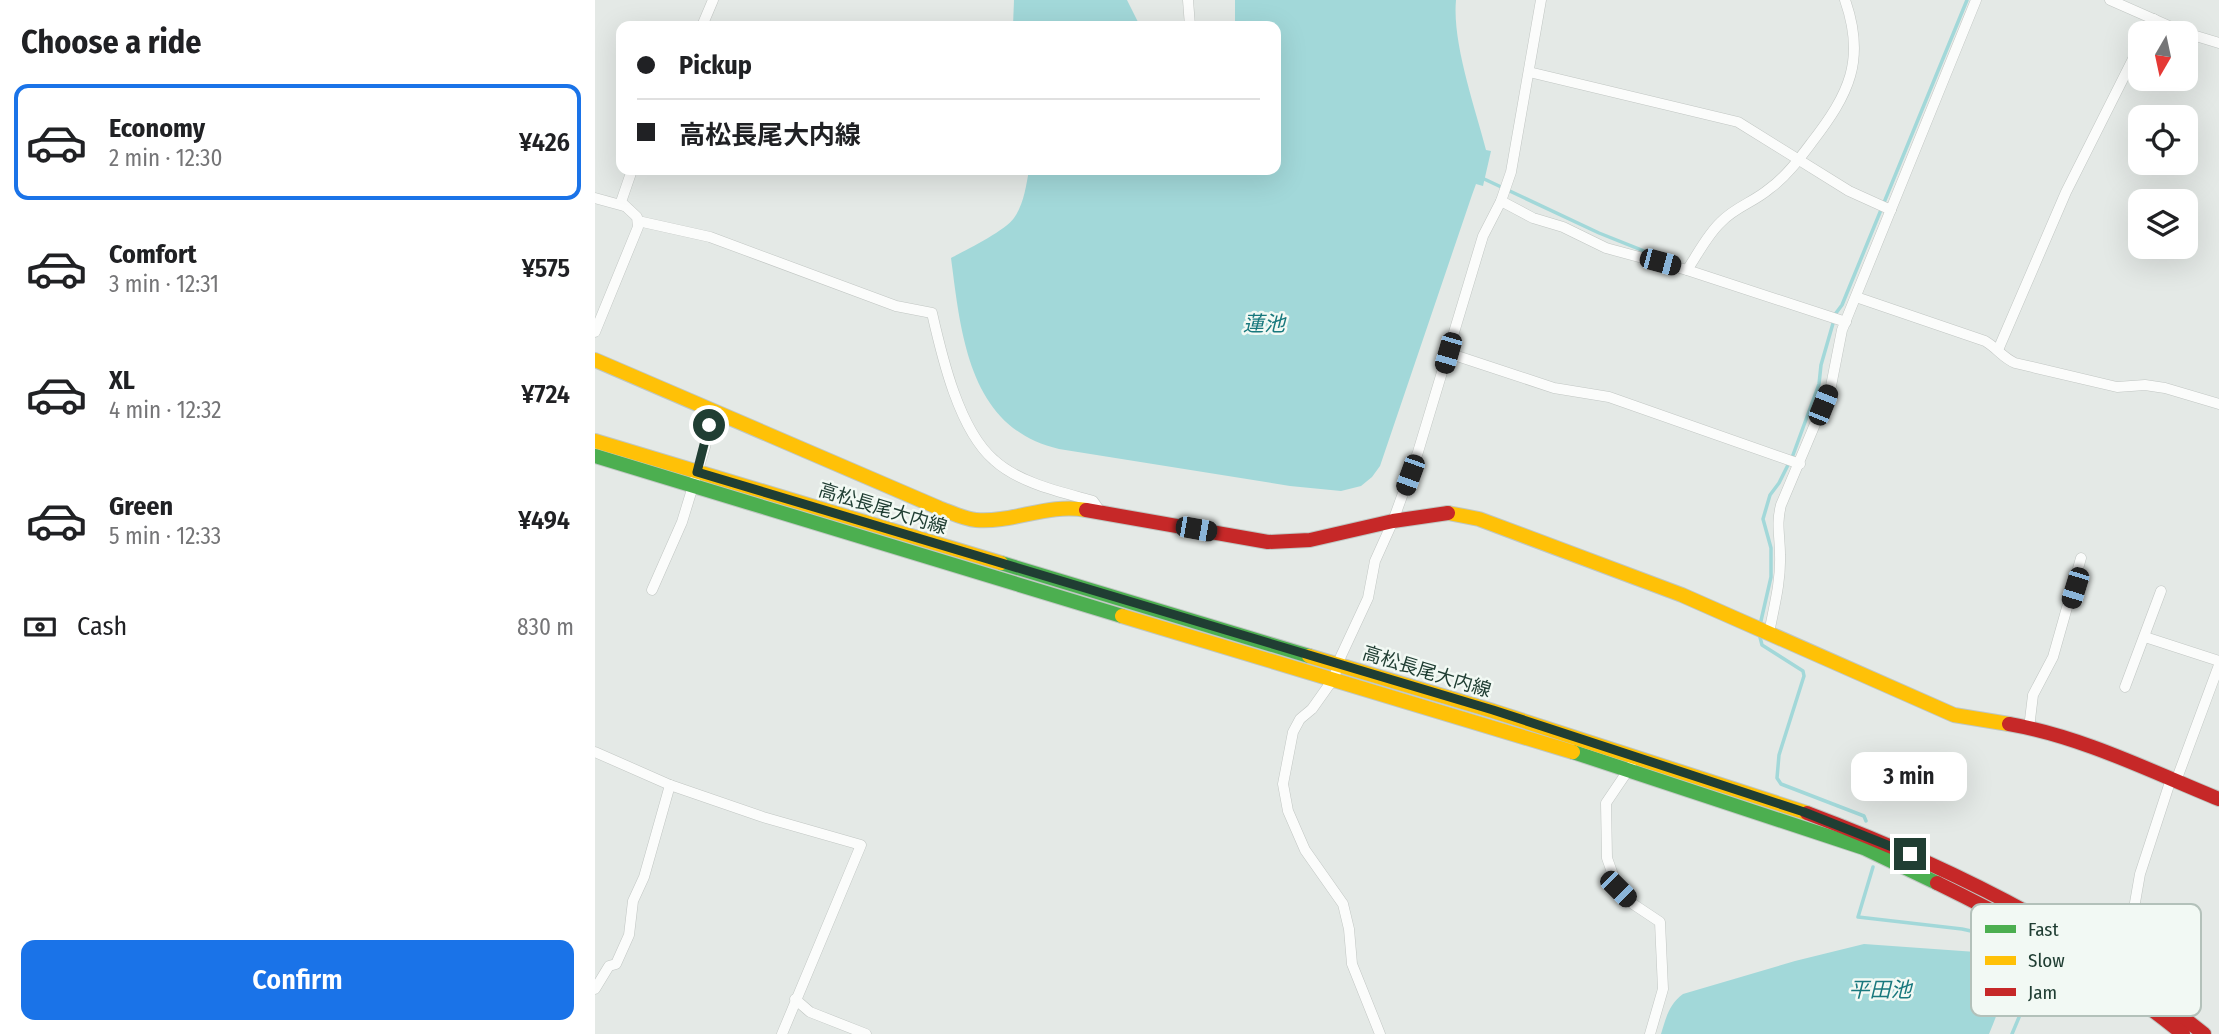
<!DOCTYPE html>
<meta charset="utf-8">
<style>
body{margin:0;font-family:"Fira Sans Condensed","Noto Sans JP",sans-serif;background:#f6f6f6;color:#202124;height:100vh;display:flex;flex-direction:column;font-size:26px;white-space:nowrap}
*{box-sizing:border-box;margin:0}
p{font-size:23px;color:#757577}
.icon{flex:none;width:38px;height:38px;fill:none;stroke:currentColor;stroke-width:2;stroke-linecap:round;stroke-linejoin:round}
.map{position:relative;flex:1;overflow:hidden}
.sheet{display:flex;flex-direction:column;background:#fff;width:595px}
.sheet>*{flex:none}
.top-card{position:absolute;left:21px;top:21px;width:665px;height:154px;border-radius:14px;box-shadow:0 7px 28px #0002;display:grid;align-content:center;height:154px;padding:0 21px;background:#fff}
.needle{width:46px;rotate:189deg}
.controls{position:absolute;left:1533px;top:21px;display:grid;gap:14px}
.controls a{display:grid;place-items:center;width:70px;height:70px;border-radius:14px;background:#fff;box-shadow:0 7px 28px #0002;font-size:35px}
.end{position:absolute;width:32px;height:32px;margin:-16px;border:9px solid #203e33;background:#fff;box-shadow:0 0 0 4px #fff}
.from{border-radius:50%}
.bubble{position:absolute;height:49px;border-radius:14px;background:#fff;box-shadow:0 7px 28px #0002;font-size:23px;font-weight:600;line-height:49px;text-align:center}
.car{position:absolute;width:21px;height:42px;margin:-21px -10px;border-radius:9px;box-shadow:0 0 5px 2px #0007;background:linear-gradient(#222 24%,#8ab4d8 0 40%,#222 0 76%,#8ab4d8 0 86%,#222 0)}
.top-card b{display:flex;align-items:center;gap:24px;height:66px;font-size:26px}
.top-card b+b{border-top:2px solid #e0e0e0}
.top-card i{width:18px;height:18px;background:#202124}
ul{padding:0;list-style:none}
li{display:flex;align-items:center;gap:21px;height:116px;margin:0 14px 10px;padding:0 7px;border:4px solid transparent;border-radius:14px}
li div{flex:1}
li b{display:block;font-size:26px}
li em{font-style:normal;font-weight:600}
li.active{border-color:#1a73e8}
li>.icon{width:63px;height:63px;stroke-width:1.5}
h2{padding:0 21px;font-size:32px;line-height:84px}
.pay{display:flex;align-items:center;gap:18px;height:77px;padding:0 21px;font-size:26px}
.pay p{margin-inline-start:auto}
.action{display:flex;gap:14px;margin-top:auto;padding:14px 21px}
.action a{flex:1;height:80px;border-radius:14px;background:#1a73e8;color:#fff;font-size:28px;font-weight:600;line-height:80px;text-align:center}
main{display:flex;flex:1;min-height:0}
.map>svg:first-child{display:block}
</style>
<main>
<section class="sheet">
<h2>Choose a ride</h2>
<ul>
<li class="active"><svg class="icon" aria-label="car" viewBox="0 0 24 24"><path d="M5 17H2v-5l4-1 3-4h7l3 4 3 1v5h-3M9 17h6M6 11h13"/><circle cx="7" cy="17" r="2"/><circle cx="17" cy="17" r="2"/></svg><div><b>Economy</b><p>2 min · 12:30</p></div><em>¥426</em></li>
<li><svg class="icon" aria-label="car" viewBox="0 0 24 24"><path d="M5 17H2v-5l4-1 3-4h7l3 4 3 1v5h-3M9 17h6M6 11h13"/><circle cx="7" cy="17" r="2"/><circle cx="17" cy="17" r="2"/></svg><div><b>Comfort</b><p>3 min · 12:31</p></div><em>¥575</em></li>
<li><svg class="icon" aria-label="car" viewBox="0 0 24 24"><path d="M5 17H2v-5l4-1 3-4h7l3 4 3 1v5h-3M9 17h6M6 11h13"/><circle cx="7" cy="17" r="2"/><circle cx="17" cy="17" r="2"/></svg><div><b>XL</b><p>4 min · 12:32</p></div><em>¥724</em></li>
<li><svg class="icon" aria-label="car" viewBox="0 0 24 24"><path d="M5 17H2v-5l4-1 3-4h7l3 4 3 1v5h-3M9 17h6M6 11h13"/><circle cx="7" cy="17" r="2"/><circle cx="17" cy="17" r="2"/></svg><div><b>Green</b><p>5 min · 12:33</p></div><em>¥494</em></li>
</ul>
<div class="pay"><svg class="icon" aria-label="cash" viewBox="0 0 24 24"><path d="M3 7h18v10H3z"/><circle cx="12" cy="12" r="2"/></svg>Cash<p>830 m</p></div>
<div class="action"><a>Confirm</a></div>
</section>
<div class="map">
<svg width="1624" height="1034" viewBox="0 0 1624 1034">
<rect width="100%" height="100%" fill="#e4e9e6"/>
<!-- water -->
<g fill="#a2d8d9">
<polygon points="419,0 532,0 545,26 418,26"/>
<path d="M640,0H861C857,43 880,107 891,150L896,151L888,186L881,184L877,195L785,466L777,477L766,486L746,491L695,486L464,449C374,429 366,334 356,258C371,250 410,231 419,218C429,204 431,186 434,170H681V26H640Z"/>
<path d="M1269,944L1381,952C1422,971 1407,1002 1394,1034H1066C1071,1018 1074,1004 1088,994L1200,961Z"/>
</g>
<g fill="none" stroke-linecap="round" stroke-linejoin="round">
<!-- stream -->
<g stroke="#a2d8d9" stroke-width="3.5">
<polyline points="887,178 1004,233 1069,259"/>
<polyline points="1165,625 1176,577 1176,548 1168,519 1175,495 1184,483 1198,455 1224,384 1226,365 1241,313 1247,305 1372,0"/>
<polyline points="1164,633 1167,645 1208,671 1209,676 1184,755 1182,778 1186,784 1269,816 1271,821"/>
<polyline points="1278,867 1263,917 1367,929 1412,939 1441,952 1445,958 1445,967 1417,1034"/>
</g>
<defs>
<g id="street">
<polyline points="593,0 595,26"/>
<polyline points="1515,0 1590,33"/>
<polyline points="107,26 118,0"/>
<polyline points="1551,33 1559,19"/>
<polyline points="1591,33 1624,43"/>
<polyline points="934,72 1143,122 1254,191 1296,210"/>
<polyline points="0,198 29,206"/>
<polyline points="906,201 938,218 968,227 1011,248 1092,270 1251,322"/>
<path d="M43,221L115,237L301,306L337,313C347,357 364,430 399,460C424,483 466,492 498,501L505,511"/>
<path d="M1092,270C1103,254 1112,235 1126,222C1140,207 1159,202 1174,189C1191,177 1205,158 1217,142C1254,94 1271,60 1250,0"/>
<path d="M1261,297L1390,341C1402,348 1408,358 1420,363L1522,387L1550,385L1570,388L1624,404"/>
<polyline points="0,332 43,227 42,217 26,202 37,170"/>
<polyline points="1403,350 1471,192 1545,45"/>
<polyline points="853,353 959,388 1014,397 1205,464"/>
<polyline points="57,590 87,522 110,447 114,425 122,412"/>
<path d="M1174,633C1179,607 1186,581 1185,555C1185,536 1181,524 1186,505L1236,386L1247,330L1381,0"/>
<polyline points="1550,637 1624,661"/>
<polyline points="1530,687 1566,591"/>
<polyline points="1434,728 1438,695 1458,657 1486,558"/>
<polyline points="0,752 75,785 168,817 266,845 187,1034"/>
<polyline points="1036,766 1011,803 1012,858 1023,889 1038,904 1065,922 1068,989 1055,1034"/>
<polyline points="1581,781 1624,665"/>
<polyline points="1520,967 1531,954 1545,874 1576,779"/>
<polyline points="0,989 14,966 21,964 34,935 38,901 49,877 75,785"/>
<polyline points="200,999 215,1012 271,1034"/>
<polyline points="785,1034 757,964 754,929 748,904 710,850 693,811 688,784 698,732 705,719 717,709 739,678 746,656 773,598 780,561 798,521 823,452 888,236 906,201 916,172 946,0"/>
</g>
<g id="fast">
<polyline points="0,456 527,616"/>
<polyline points="406,563 714,656"/>
<polyline points="978,752 1269,848 1342,883"/>
</g>
<g id="slow">
<path d="M0,360L344,508C355,512 369,519 381,520C418,523 453,503 491,510"/>
<polyline points="0,441 406,563"/>
<polyline points="853,513 884,519 1087,595 1359,715 1414,724"/>
<polyline points="527,616 978,752"/>
<polyline points="714,656 898,711 1212,813"/>
</g>
<g id="jam">
<polyline points="491,510 673,542 715,540 798,521 853,513"/>
<path d="M1414,724C1488,737 1555,771 1624,799"/>
<path d="M1212,813C1308,849 1401,891 1488,945C1530,972 1570,1003 1609,1034"/>
<path d="M1342,883C1430,926 1512,972 1588,1034"/>
</g>
</defs>
<!-- street casing -->
<use href="#street" stroke="#c1c6c3" stroke-width="11"/>
<!-- fast casing -->
<use href="#fast" stroke="#bfc7c3" stroke-width="16"/>
<!-- slow casing -->
<use href="#slow" stroke="#bfc7c3" stroke-width="16"/>
<!-- jam casing -->
<use href="#jam" stroke="#bfc7c3" stroke-width="16"/>
<!-- street -->
<use href="#street" stroke="#fbfcfb" stroke-width="10"/>
<!-- fast -->
<use href="#fast" stroke="#4caf50" stroke-width="14"/>
<!-- slow -->
<use href="#slow" stroke="#ffc107" stroke-width="14"/>
<!-- jam -->
<use href="#jam" stroke="#c62828" stroke-width="14"/>
</g>
<g fill="none" stroke-linecap="round" stroke-linejoin="round">
<!-- route -->
<polyline stroke="#203e33" stroke-width="9" points="114,425 102,472 898,710 1209,812 1315,854"/>
</g>
<g text-anchor="middle" stroke-width="5" stroke-linejoin="round" paint-order="stroke">
<!-- street labels -->
<g font-size="19" fill="#203e33" stroke="#f2f9f4">
<text transform="translate(288 508) rotate(17)" y="7">高松長尾大内線</text>
<text transform="translate(832 671) rotate(17)" y="7">高松長尾大内線</text>
</g>
<!-- water labels -->
<g font-size="21" font-style="italic" fill="#18787d" stroke="#f2f9f4">
<text x="669" y="331">蓮池</text>
<text x="1285" y="997">平田池</text>
</g>
</g>
<!-- legend -->
<rect x="1376" y="904" width="230" height="112" rx="10" fill="#f2f9f4" stroke="#b3c1ba" stroke-width="2"/>
<rect x="1390" y="925" width="31" height="8" fill="#4caf50"/>
<rect x="1390" y="956" width="31" height="9" fill="#ffc107"/>
<rect x="1390" y="988" width="31" height="8" fill="#c62828"/>
<g font-size="19" fill="#203e33">
<text x="1433" y="936">Fast</text>
<text x="1433" y="967">Slow</text>
<text x="1433" y="999">Jam</text>
</g>
</svg>
<div class="controls">
<a><svg class="needle" viewBox="-14 -14 28 28"><path d="M0-13l5 13h-10z" fill="#e53935"/><path d="M0 13l5-13h-10z" fill="#757577"/></svg></a>
<a><svg class="icon" aria-label="locate" viewBox="0 0 24 24"><circle cx="12" cy="12" r="6"/><path d="M12 2v4M12 18v4M2 12h4M18 12h4"/></svg></a>
<a><svg class="icon" aria-label="layers" viewBox="0 0 24 24"><path d="M12 4l9 5-9 5-9-5zM3 14l9 5 9-5"/></svg></a>
</div>
<i class="end from" style="left:114px;top:425px"></i>
<i class="end" style="left:1315px;top:854px"></i>
<div class="bubble" style="left:1256px;top:752px;width:116px">3 min</div>
<i class="car" style="left:1065px;top:262px;rotate:105deg"></i>
<i class="car" style="left:853px;top:353px;rotate:196deg"></i>
<i class="car" style="left:1228px;top:405px;rotate:22deg"></i>
<i class="car" style="left:815px;top:475px;rotate:200deg"></i>
<i class="car" style="left:601px;top:529px;rotate:100deg"></i>
<i class="car" style="left:1480px;top:588px;rotate:197deg"></i>
<i class="car" style="left:1023px;top:889px;rotate:135deg"></i>
<div class="top-card">
<b><i class="from"></i>Pickup</b>
<b><i></i>高松長尾大内線</b>
</div>
</div>
</main>
